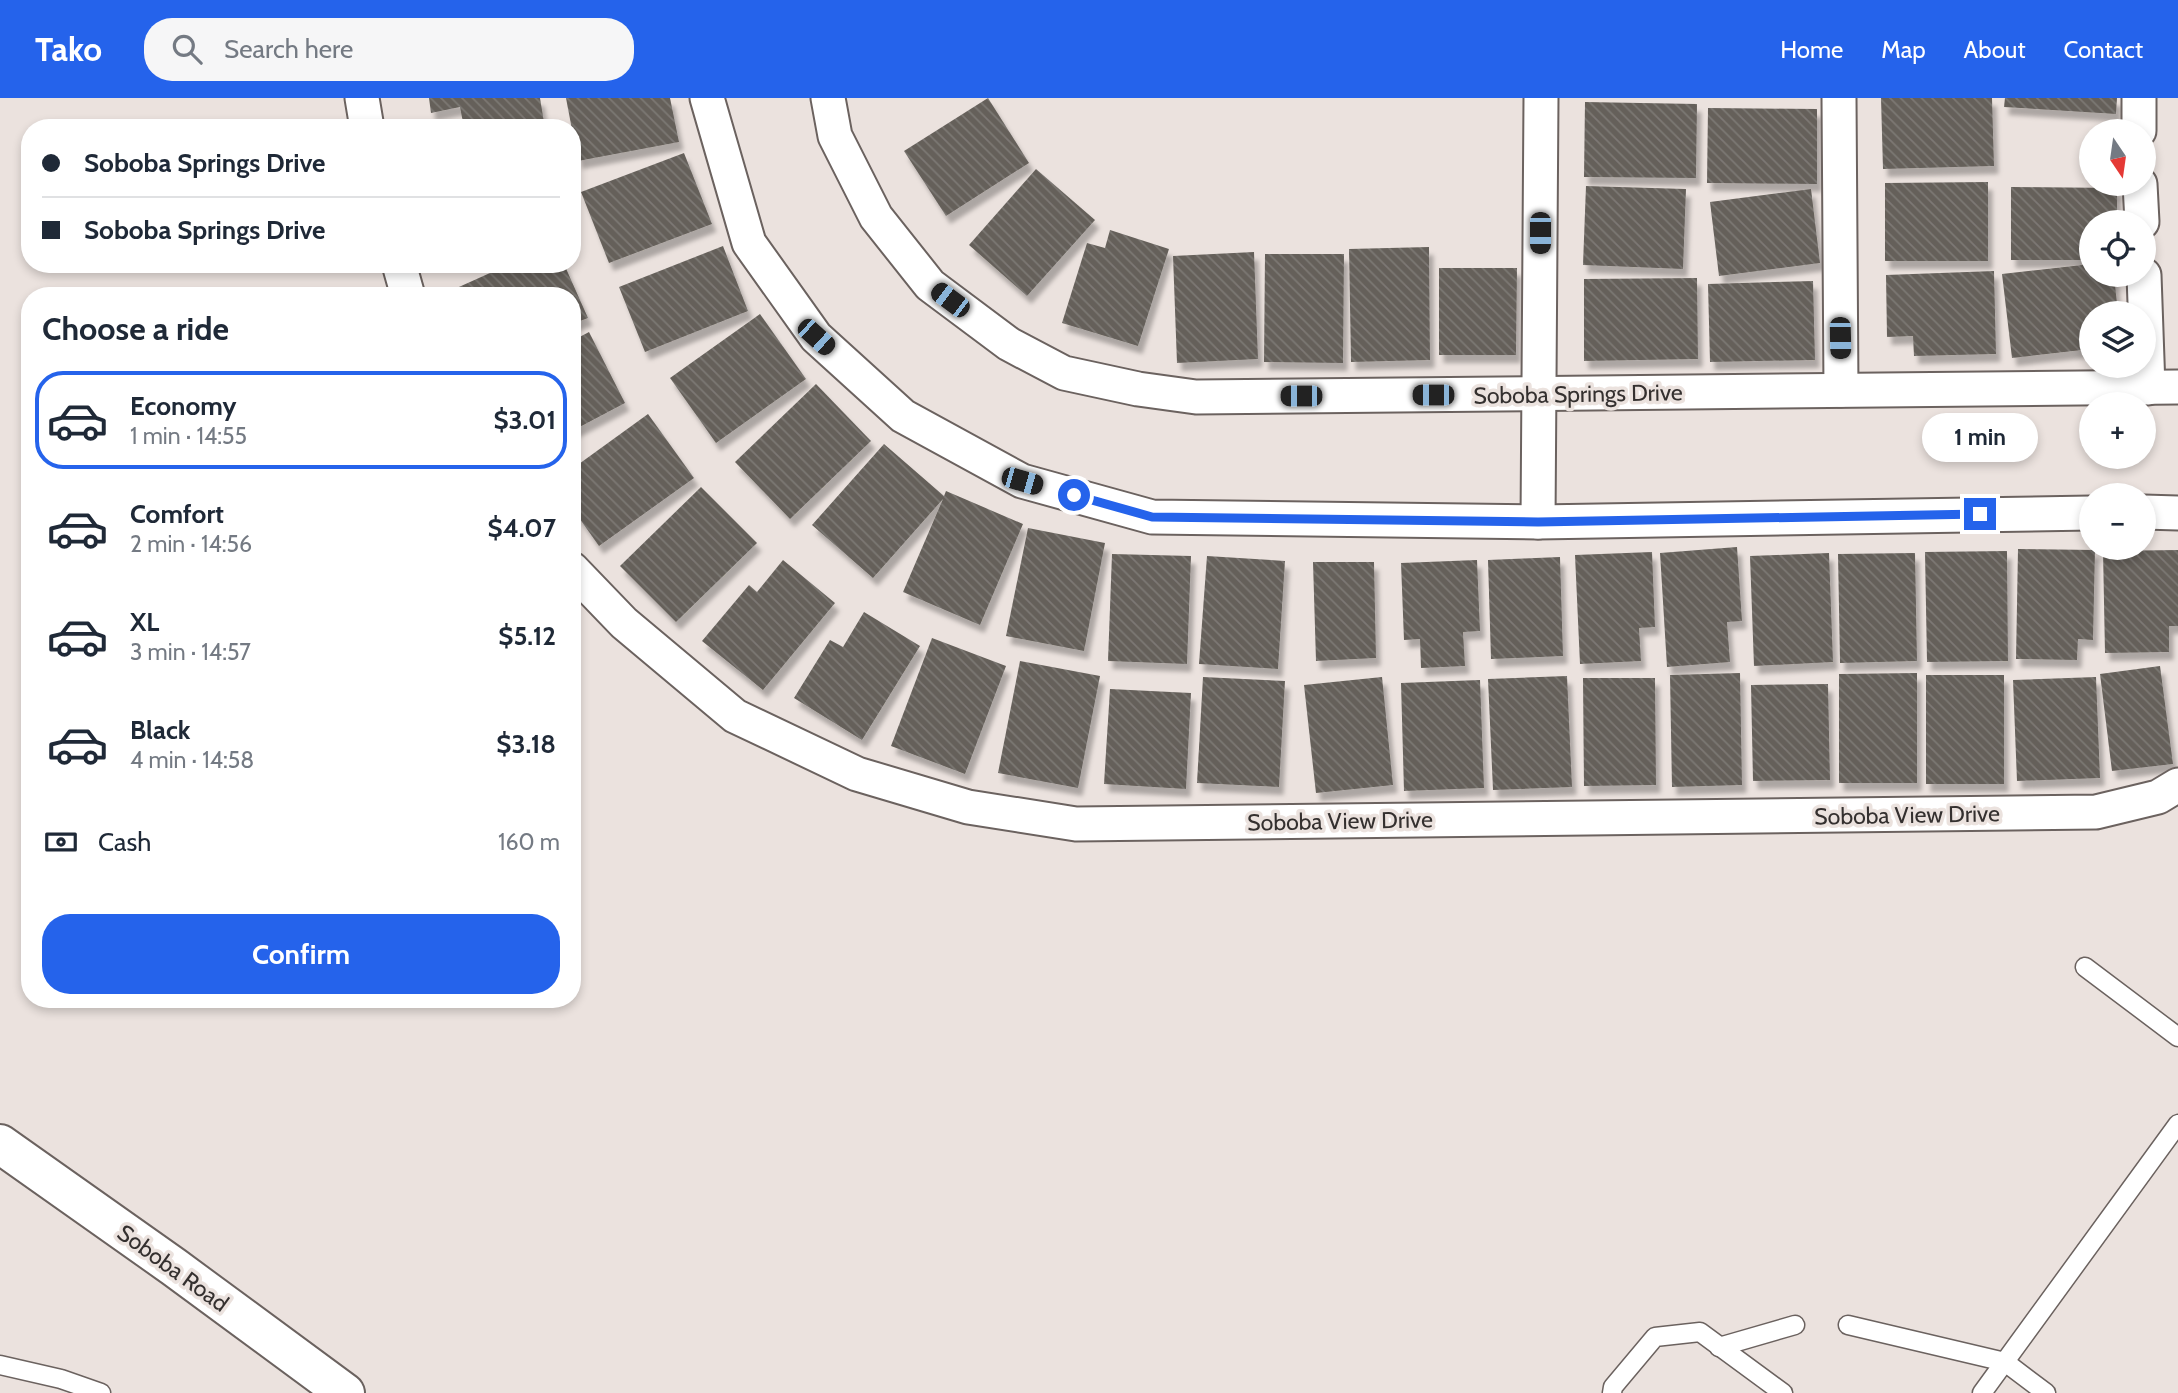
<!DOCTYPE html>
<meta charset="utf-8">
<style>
body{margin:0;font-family:Cabin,sans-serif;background:#f6f6f7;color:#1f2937;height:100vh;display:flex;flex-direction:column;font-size:26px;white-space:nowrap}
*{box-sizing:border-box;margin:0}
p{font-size:23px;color:#747a83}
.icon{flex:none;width:38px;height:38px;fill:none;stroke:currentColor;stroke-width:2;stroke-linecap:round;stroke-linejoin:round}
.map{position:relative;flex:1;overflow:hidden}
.side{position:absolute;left:21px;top:189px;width:560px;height:721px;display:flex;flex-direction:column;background:#fff;border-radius:28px;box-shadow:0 4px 10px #0003}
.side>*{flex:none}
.top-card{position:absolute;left:21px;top:21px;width:560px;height:154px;border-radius:28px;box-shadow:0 4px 10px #0003;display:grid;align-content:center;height:154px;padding:0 21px;background:#fff}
.needle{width:46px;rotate:167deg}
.fabs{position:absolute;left:2079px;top:21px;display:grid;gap:14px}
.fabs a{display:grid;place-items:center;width:77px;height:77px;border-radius:50%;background:#fff;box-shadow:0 4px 10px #0003;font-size:35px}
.end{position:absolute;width:32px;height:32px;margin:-16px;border:9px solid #2563eb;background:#fff;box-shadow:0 0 0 4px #fff}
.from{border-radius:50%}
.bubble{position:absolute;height:49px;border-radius:24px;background:#fff;box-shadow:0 4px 10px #0003;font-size:23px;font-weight:700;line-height:49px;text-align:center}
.car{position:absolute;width:21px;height:42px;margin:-21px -10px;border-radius:9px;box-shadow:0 0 5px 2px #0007;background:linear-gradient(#222 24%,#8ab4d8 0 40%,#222 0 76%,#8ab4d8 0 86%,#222 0)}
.top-card b{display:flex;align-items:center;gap:24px;height:66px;font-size:26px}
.top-card b+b{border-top:2px solid #e0e1e3}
.top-card i{width:18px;height:18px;background:#1f2937}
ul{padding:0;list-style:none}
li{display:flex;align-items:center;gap:21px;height:98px;margin:0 14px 10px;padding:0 7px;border:4px solid transparent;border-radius:28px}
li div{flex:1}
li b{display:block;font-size:26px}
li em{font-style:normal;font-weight:700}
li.selected{border-color:#2563eb}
li>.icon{width:63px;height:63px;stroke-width:1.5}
h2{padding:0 21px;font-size:32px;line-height:84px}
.pay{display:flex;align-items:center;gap:18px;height:77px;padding:0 21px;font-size:26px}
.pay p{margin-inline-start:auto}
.action{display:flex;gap:14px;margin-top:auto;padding:14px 21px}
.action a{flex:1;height:80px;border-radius:28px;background:#2563eb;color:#fff;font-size:28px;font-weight:700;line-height:80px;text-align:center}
header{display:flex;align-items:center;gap:42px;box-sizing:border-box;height:98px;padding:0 35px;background:#2563eb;color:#fff}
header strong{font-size:33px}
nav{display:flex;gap:38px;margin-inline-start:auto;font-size:24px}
.search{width:490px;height:63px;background:#f6f6f7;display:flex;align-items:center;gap:18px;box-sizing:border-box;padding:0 24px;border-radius:28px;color:#747a83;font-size:26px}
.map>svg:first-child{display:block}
</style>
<header>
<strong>Tako</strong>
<div class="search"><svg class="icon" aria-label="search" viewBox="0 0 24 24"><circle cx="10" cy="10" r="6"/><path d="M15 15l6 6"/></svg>Search here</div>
<nav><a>Home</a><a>Map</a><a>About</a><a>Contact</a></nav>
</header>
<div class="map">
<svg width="2178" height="1295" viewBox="0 0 2178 1295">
<defs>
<pattern id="building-back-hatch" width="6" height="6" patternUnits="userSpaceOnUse" patternTransform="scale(1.75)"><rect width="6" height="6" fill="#65605a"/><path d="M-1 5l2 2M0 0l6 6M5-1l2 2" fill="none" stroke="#7c7874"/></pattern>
<filter id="shadow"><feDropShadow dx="4.5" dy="8" stdDeviation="2" flood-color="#0004"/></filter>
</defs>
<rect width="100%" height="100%" fill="#ebe2de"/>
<!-- building -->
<g fill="url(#building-back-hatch)" filter="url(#shadow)">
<polygon points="429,0 540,0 545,30 464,30 460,9 431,15"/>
<polygon points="566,0 670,0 679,44 578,63"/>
<polygon points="988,0 1029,65 946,118 904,53"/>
<polygon points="1881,0 1992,0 1994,68 1883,71"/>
<polygon points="2005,0 2117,0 2116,16 2004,9"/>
<polygon points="1585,4 1697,6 1696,80 1584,79"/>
<polygon points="1708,10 1817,11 1817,86 1707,85"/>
<polygon points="684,55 712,126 609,165 581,94"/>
<polygon points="1036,71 1095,122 1027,198 969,147"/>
<polygon points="1988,84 1988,163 1885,163 1885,85"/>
<polygon points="1586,88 1686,91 1683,171 1583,167"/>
<polygon points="2011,89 2117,90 2117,124 2091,124 2091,162 2011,162"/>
<polygon points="1811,91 1820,165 1719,178 1710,104"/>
<polygon points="1110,132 1169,151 1138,248 1062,225 1087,145 1105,150"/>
<polygon points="723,148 748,213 645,254 619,189"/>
<polygon points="1429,149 1430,262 1351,264 1349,151"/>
<polygon points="1254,154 1258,261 1177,265 1173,158"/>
<polygon points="1265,156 1344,156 1343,265 1264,264"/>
<polygon points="510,166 564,166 588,220 572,226 572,198 452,198 450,193"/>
<polygon points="2091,166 2091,177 2114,177 2118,215 2091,215 2091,251 2012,260 2002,176"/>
<polygon points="1439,170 1517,170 1516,257 1439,257"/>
<polygon points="1994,173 1996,256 1914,258 1913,238 1887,239 1886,177"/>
<polygon points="1697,180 1698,261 1584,263 1584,181"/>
<polygon points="1813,183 1815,262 1710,264 1708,186"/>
<polygon points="760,216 806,281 716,345 670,280"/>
<polygon points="589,234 625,305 572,333 572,243"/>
<polygon points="816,286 871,343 790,421 735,364"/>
<polygon points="648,316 694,380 599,448 572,410 572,371"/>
<polygon points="884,346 944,398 946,393 1023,426 980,527 903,494 943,401 873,480 812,427"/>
<polygon points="701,389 757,445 676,524 620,468"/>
<polygon points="1028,430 1105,445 1084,553 1006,538"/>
<polygon points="1737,449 1742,523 1727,524 1730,564 1667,569 1660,455"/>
<polygon points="2018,451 2095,452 2093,542 2078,541 2077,562 2016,561"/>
<polygon points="2178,452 2178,528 2169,528 2169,554 2105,555 2103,453"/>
<polygon points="2007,453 2008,563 1927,564 1925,454"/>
<polygon points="1652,454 1655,529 1639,530 1641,563 1580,566 1575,457"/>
<polygon points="1829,455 1833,564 1754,568 1750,458"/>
<polygon points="1915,455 1917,563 1840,565 1838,456"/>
<polygon points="1112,456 1191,458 1187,566 1108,563"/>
<polygon points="1207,458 1285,463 1278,571 1199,566"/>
<polygon points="1560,459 1563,558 1491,561 1488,462"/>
<polygon points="783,462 835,505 763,592 702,543 749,487 757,494"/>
<polygon points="1477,462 1480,533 1463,534 1465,568 1421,570 1420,541 1404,542 1401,465"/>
<polygon points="1313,464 1374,464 1376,560 1316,563"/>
<polygon points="864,514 920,548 862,642 794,600 830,542 843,549"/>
<polygon points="932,540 1006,568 965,676 891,648"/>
<polygon points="1020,563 1100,578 1078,690 998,675"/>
<polygon points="2160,568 2173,666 2112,673 2100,576"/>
<polygon points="1740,575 1742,687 1672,689 1670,577"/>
<polygon points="1917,575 1917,685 1839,685 1839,576"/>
<rect x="1926" y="577" width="78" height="109"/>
<polygon points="1567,578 1572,689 1493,692 1488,581"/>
<polygon points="1203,579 1285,583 1279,689 1197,685"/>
<polygon points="1382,579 1393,687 1316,695 1304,587"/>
<polygon points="2096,579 2100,680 2017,683 2013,582"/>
<polygon points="1583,580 1655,580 1656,687 1584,688"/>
<polygon points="1480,582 1484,690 1404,693 1401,585"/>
<polygon points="1828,586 1830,682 1753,683 1751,587"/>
<polygon points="1110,591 1191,595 1186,691 1104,686"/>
</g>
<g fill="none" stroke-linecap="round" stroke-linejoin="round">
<defs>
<g id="service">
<polyline points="2085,869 2178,939"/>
<polyline points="1848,1227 2005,1264 2046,1295"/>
<polyline points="1719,1249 1795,1227"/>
<polyline points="0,1267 61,1281 101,1295"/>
<polyline points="1612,1295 1613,1289 1655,1239 1700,1234 1783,1295"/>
<polyline points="1982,1295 2178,1026"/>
</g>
<g id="minor">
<polyline points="362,0 367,30"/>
<polyline points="707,0 749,145 816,239 903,318 1022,383 1152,419 1538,424 2091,415"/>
<polyline points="828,0 835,38 876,119 930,187 1009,246 1064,275 1138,291 1196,299 2178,289"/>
<polyline points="1839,0 1841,292"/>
<polyline points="2139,33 2139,0"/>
<polyline points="2140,86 2142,124"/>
<polyline points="399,166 408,198"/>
<polyline points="2144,177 2148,290"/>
<polyline points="2144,414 2178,415"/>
<polyline points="1538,424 1541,0"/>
<polyline points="572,471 624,525 735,618 857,676 968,709 1076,726 2096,714 2158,699 2178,687"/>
</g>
<polyline id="tertiary" points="0,1046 174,1169 345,1295"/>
</defs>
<!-- service casing -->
<use href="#service" stroke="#6b625f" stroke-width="21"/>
<!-- minor casing -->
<use href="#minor" stroke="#6b625f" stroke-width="37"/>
<!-- tertiary casing -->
<use href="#tertiary" stroke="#6b625f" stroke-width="42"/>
<!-- service -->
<use href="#service" stroke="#fff" stroke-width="18"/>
<!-- minor -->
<use href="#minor" stroke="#fff" stroke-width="33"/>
<!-- tertiary -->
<use href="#tertiary" stroke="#fff" stroke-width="38"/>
</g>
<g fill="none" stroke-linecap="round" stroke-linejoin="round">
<!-- route -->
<polyline stroke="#2563eb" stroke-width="9" points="1074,397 1152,419 1538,424 1980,416"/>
</g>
<g text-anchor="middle" stroke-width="7" stroke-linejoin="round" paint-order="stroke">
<!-- street labels -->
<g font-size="23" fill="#34302f" stroke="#ebe2de">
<text transform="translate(1578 296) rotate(-1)" y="8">Soboba Springs Drive</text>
<text transform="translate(1907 717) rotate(-1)" y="8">Soboba View Drive</text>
<text transform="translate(1340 723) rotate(-1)" y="8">Soboba View Drive</text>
<text transform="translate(173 1170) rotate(36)" y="8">Soboba Road</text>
</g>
</g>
</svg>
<div class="fabs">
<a><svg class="needle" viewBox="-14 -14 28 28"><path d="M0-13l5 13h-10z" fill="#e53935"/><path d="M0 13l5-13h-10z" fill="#747a83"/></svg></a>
<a><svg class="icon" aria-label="locate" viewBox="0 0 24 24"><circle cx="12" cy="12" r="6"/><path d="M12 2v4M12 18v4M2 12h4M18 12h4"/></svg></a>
<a><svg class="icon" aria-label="layers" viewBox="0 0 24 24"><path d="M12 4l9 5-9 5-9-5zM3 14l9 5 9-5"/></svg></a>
<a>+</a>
<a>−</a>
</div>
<i class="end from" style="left:1074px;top:397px"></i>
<i class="end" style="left:1980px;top:416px"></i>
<div class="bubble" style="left:1922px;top:315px;width:116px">1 min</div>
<i class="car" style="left:1540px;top:135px;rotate:180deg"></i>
<i class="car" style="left:950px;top:202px;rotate:307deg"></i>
<i class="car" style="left:816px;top:239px;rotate:132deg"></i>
<i class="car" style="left:1840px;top:240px;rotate:179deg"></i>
<i class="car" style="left:1433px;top:297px;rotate:270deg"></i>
<i class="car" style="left:1301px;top:298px;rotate:270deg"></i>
<i class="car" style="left:1022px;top:383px;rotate:106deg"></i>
<div class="top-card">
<b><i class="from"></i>Soboba Springs Drive</b>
<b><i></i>Soboba Springs Drive</b>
</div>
<section class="side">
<h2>Choose a ride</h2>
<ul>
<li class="selected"><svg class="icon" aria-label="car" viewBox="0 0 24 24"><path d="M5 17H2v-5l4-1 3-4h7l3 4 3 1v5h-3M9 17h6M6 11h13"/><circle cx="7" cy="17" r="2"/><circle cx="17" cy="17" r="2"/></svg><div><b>Economy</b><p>1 min · 14:55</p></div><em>$3.01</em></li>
<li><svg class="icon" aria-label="car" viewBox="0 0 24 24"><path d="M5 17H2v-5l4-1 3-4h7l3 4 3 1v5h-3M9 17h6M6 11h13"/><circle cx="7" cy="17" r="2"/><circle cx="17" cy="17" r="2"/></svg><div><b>Comfort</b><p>2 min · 14:56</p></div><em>$4.07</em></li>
<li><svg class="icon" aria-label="car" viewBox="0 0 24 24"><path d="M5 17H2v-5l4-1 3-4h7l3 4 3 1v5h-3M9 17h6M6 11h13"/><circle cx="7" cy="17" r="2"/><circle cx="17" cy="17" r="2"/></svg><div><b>XL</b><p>3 min · 14:57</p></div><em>$5.12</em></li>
<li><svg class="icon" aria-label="car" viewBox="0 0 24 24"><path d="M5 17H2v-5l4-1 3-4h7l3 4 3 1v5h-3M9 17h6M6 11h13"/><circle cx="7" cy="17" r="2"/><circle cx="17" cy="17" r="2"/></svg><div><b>Black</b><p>4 min · 14:58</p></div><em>$3.18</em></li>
</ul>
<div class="pay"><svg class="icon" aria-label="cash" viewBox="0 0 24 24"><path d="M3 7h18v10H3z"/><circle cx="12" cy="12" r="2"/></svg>Cash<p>160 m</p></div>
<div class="action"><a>Confirm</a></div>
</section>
</div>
